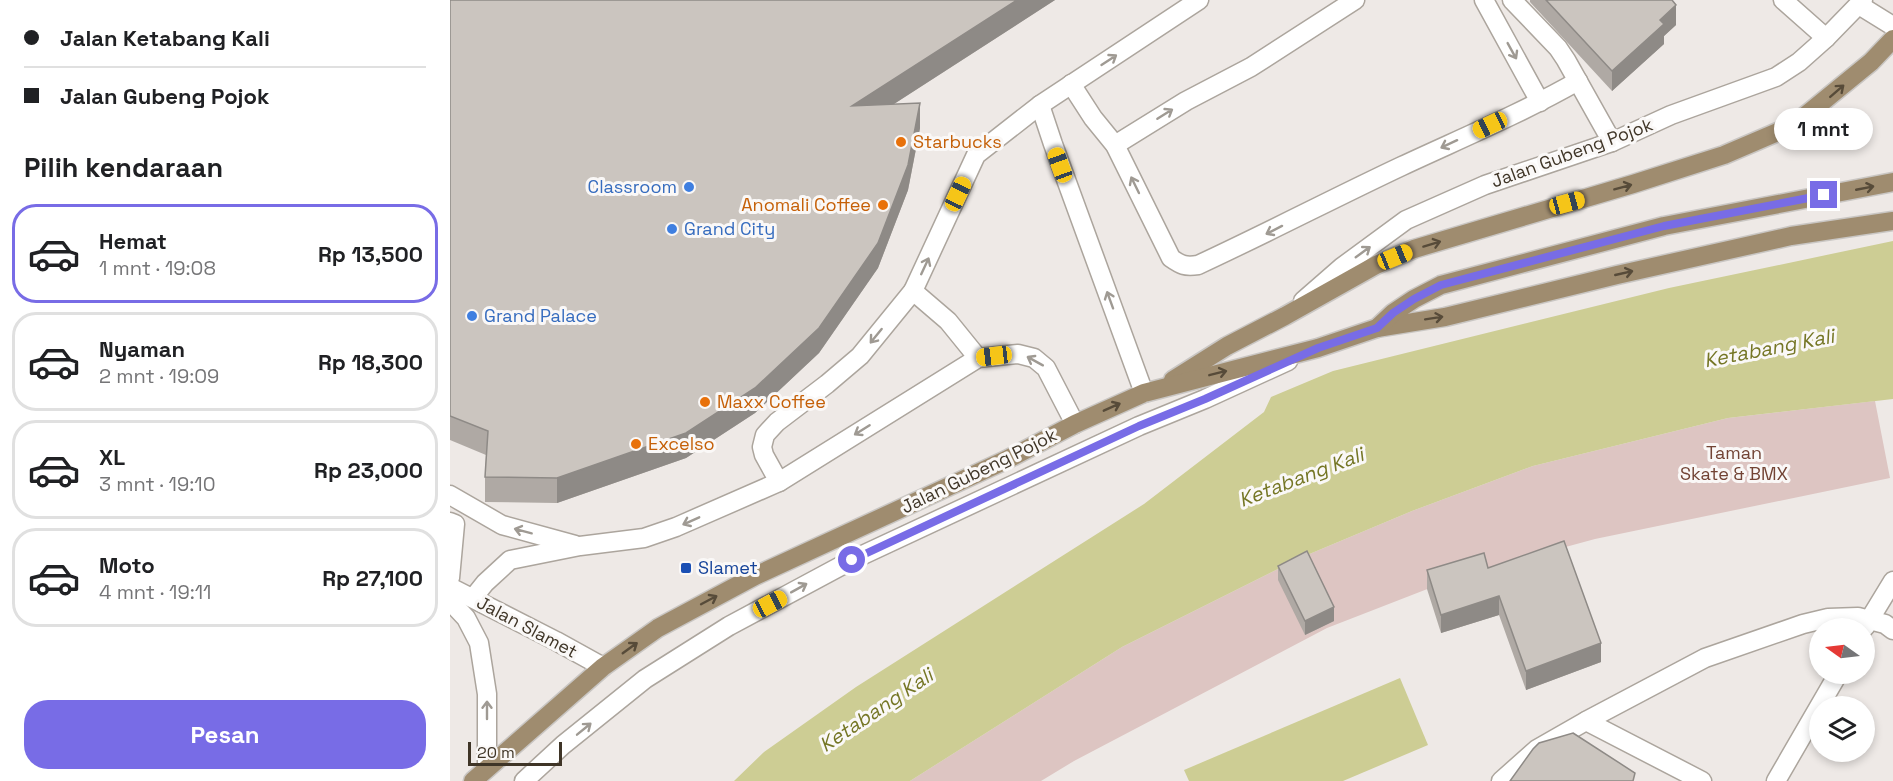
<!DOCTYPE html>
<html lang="id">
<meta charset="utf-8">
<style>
body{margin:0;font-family:"Space Grotesk",sans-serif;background:#f6f6f6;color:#202124;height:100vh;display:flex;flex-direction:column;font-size:22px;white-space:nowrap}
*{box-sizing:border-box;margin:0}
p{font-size:20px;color:#757577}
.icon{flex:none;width:33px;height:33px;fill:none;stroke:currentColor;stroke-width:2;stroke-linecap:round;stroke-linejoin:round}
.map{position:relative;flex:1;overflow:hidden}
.panel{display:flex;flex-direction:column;background:#fff;width:450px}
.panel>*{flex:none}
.guide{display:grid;align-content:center;height:132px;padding:0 24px;background:#fff}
.needle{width:39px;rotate:284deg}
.buttons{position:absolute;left:1359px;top:618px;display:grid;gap:12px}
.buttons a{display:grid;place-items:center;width:66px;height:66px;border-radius:50%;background:#fff;box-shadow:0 3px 9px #0003;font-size:30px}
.scale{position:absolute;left:18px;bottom:15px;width:94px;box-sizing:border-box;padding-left:6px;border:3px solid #3f3527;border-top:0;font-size:16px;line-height:21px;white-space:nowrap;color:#3f3527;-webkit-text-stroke:4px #faf8f7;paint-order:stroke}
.end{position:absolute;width:27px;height:27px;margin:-14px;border:8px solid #786ce6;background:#fff;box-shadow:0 0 0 3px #fff}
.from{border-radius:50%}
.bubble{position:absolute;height:42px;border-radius:21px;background:#fff;box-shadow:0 3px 9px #0003;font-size:20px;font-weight:800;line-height:42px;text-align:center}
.car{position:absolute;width:18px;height:36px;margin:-18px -9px;border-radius:8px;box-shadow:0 0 4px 2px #0007;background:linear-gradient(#f5c518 24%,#345 0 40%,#f5c518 0 76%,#345 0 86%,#f5c518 0)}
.guide b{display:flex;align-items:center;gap:21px;height:57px;font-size:22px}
.guide b+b{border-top:2px solid #e0e0e0}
.guide i{width:15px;height:15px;background:#202124}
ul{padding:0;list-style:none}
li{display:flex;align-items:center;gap:18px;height:99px;margin:0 12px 9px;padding:0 12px;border:3px solid #e0e0e0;border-radius:24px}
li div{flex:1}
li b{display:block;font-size:22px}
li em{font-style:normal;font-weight:800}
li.selected{border-color:#786ce6}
li>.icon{width:54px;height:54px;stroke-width:1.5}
h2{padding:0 24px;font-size:27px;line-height:72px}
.action{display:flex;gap:12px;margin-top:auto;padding:12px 24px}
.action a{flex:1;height:69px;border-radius:24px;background:#786ce6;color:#fff;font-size:24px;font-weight:800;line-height:69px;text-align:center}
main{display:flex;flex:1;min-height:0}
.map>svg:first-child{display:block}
</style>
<main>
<section class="panel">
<div class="guide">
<b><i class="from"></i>Jalan Ketabang Kali</b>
<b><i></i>Jalan Gubeng Pojok</b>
</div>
<h2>Pilih kendaraan</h2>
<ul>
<li class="selected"><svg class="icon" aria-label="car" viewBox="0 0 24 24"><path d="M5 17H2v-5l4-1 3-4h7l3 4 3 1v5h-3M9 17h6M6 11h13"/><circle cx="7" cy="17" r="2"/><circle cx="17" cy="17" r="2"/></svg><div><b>Hemat</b><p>1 mnt · 19:08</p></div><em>Rp 13,500</em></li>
<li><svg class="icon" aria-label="car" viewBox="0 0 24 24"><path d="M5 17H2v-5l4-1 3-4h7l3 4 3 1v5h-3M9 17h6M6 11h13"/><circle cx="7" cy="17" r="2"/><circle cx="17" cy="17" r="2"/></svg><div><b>Nyaman</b><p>2 mnt · 19:09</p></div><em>Rp 18,300</em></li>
<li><svg class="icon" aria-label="car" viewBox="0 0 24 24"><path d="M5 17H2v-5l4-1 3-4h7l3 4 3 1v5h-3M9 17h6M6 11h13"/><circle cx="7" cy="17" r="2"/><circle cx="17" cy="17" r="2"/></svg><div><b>XL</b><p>3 mnt · 19:10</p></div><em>Rp 23,000</em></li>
<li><svg class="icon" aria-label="car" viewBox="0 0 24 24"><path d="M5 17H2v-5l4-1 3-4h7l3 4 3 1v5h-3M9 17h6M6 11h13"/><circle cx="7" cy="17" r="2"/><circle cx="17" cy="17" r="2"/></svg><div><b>Moto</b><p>4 mnt · 19:11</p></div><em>Rp 27,100</em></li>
</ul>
<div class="action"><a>Pesan</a></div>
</section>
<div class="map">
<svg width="1443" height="781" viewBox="0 0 1443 781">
<rect width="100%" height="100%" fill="#eee9e6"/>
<!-- green -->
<polygon fill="#ddc5c2" points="1425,401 1440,478 1145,539 1016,574 877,628 624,761 591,781 460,781 672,647 850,558 962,511 1083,466 1278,418"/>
<!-- water -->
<g fill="#cdcd94">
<polygon points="1443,241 1443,399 1278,418 1083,466 962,511 850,558 672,647 460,781 284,781 314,752 406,687 694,504 814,412 821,397 883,371 1219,288"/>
<polygon points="950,678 978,745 893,781 739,781 734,770"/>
</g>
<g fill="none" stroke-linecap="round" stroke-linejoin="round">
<defs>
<g id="minor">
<polyline points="1034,0 1090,102"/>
<polyline points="1062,0 1108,48 1116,60 1162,142"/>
<polyline points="1333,0 1376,38"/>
<polyline points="1409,5 1443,26"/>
<path d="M621,84L643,118L665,145L721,258C731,265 735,267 748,265C817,233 884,198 952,166C1012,138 1072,113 1128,81"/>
<polyline points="590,105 603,144 694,393"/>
<polyline points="665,145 736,101 801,67 905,0"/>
<polyline points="853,301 892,267 956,220 1035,185 1162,142 1221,115 1326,77 1349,62 1376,38 1413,0"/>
<polyline points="528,358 498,321 463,291 526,155 590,105 749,0"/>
<polyline points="329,482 314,455 312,447 315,435 327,422 377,384 410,356 463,291"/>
<polyline points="0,495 52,525 125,545"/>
<polyline points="0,522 5,524 0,578"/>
<polyline points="0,587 106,641 153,667"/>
<polyline points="23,598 35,583 60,560 130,546 194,538 226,527 329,482 528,358 568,354 584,358 596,368 625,424"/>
<polyline points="0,601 16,618 29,643 37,694 37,768"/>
<polyline points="1415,627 1443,581"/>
<polyline points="1136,721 1252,781"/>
<polyline points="74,781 113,745 195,679 279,626 402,560 689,426 755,399 838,361"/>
<polyline points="1051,781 1087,749 1136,721 1255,658 1353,624 1378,618 1408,617 1435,624 1443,630"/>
<polyline points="1326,781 1388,674"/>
</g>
<g id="major">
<polyline points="927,328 995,317 1167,275 1341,236 1443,221"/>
<polyline points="723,380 777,346 835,316 926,265 964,249 1183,184 1274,155 1344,125 1421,62 1443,39"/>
<polyline points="23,781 153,667 208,628 305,576 556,460 625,424 694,393 868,348 927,328 943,313 964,299 991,285 1214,226 1443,182"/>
</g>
</defs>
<!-- minor casing -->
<use href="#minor" stroke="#aca59d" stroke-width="21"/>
<!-- major casing -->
<use href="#major" stroke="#c9c6c3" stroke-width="21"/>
<!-- minor -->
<use href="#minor" stroke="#fff" stroke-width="18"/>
<!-- major -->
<use href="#major" stroke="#9f8c6f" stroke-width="18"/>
</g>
<!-- wall -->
<g fill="#afa9a4">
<polygon points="0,0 605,0 444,104 470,128 458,190 428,268 369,353 305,413 236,458 107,503 35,502 35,477 36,455 0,440"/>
<polygon points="1080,0 1222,0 1226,25 1214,36 1214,44 1162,91 1080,2"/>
<polygon points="828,566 884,621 855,635 828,580"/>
<polygon points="1038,568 1151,662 1076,690 1049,615 991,633 977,589 977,570"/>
</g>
<!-- shaded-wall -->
<g fill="#8e8a86">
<polygon points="567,0 605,0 402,131 402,106"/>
<polygon points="1226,5 1226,25 1214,36 1214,44 1162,91 1162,71 1210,20"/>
<polygon points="470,103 470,128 458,190 428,268 369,353 305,413 236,458 107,503 107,478"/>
<polygon points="1049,596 1049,615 991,633 991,615"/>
<polygon points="884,607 884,621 855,635 855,621"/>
<polygon points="1151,643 1151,662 1076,690 1076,671"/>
</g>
<!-- building -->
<g fill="#cbc5bf" stroke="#8e8a86" stroke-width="1.5">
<polygon points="0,0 567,0 402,106 470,103 458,165 428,243 369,328 305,388 236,433 107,478 35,477 38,431 0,416"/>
<polygon points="1096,0 1222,0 1226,5 1210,20 1214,24 1162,71"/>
<polygon points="1114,541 1151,643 1076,671 1049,596 991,615 977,570 1034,553 1038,568"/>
<polygon points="857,551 884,607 855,621 828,566"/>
<polygon points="1123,733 1185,773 1183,781 1060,781 1083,749 1089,743"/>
</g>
<!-- one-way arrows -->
<defs><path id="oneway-shaft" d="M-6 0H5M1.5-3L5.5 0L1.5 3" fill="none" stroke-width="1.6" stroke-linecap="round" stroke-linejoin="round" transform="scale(1.5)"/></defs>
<g stroke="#9f9a93">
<use href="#oneway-shaft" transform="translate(1062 51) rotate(61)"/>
<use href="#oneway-shaft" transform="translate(659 60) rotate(-33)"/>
<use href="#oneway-shaft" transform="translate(715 114) rotate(-32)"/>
<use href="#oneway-shaft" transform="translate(999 144) rotate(155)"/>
<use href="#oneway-shaft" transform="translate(685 185) rotate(-116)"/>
<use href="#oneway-shaft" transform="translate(824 230) rotate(153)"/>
<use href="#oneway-shaft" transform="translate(913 252) rotate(-36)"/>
<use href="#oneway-shaft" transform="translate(475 266) rotate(-65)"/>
<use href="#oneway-shaft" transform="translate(660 300) rotate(-110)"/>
<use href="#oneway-shaft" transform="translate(426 336) rotate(129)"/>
<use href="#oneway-shaft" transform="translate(585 361) rotate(-151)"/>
<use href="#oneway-shaft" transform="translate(412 430) rotate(148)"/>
<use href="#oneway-shaft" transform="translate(241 521) rotate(156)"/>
<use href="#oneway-shaft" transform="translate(73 531) rotate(-165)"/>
<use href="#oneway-shaft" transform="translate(349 588) rotate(-29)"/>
<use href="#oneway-shaft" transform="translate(37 710) rotate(-90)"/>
<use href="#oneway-shaft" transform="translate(134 729) rotate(-39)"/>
</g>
<g stroke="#574b39">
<use href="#oneway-shaft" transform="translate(1387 91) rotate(-41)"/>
<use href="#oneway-shaft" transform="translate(1173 187) rotate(-15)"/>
<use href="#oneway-shaft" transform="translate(1415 188) rotate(-11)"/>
<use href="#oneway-shaft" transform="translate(982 244) rotate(-17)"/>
<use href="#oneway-shaft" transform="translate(1174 273) rotate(-13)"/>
<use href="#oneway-shaft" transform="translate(984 318) rotate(-9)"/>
<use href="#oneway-shaft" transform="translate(768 373) rotate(-14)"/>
<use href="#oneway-shaft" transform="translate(662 407) rotate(-24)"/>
<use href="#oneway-shaft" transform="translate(259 600) rotate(-28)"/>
<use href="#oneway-shaft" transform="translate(180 648) rotate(-36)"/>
</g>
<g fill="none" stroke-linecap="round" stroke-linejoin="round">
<!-- route -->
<polyline stroke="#786ce6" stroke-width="8" points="402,560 689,426 755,399 868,348 927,328 943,313 964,299 991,285 1214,226 1374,195"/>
</g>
<!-- markers -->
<g fill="#e8710a" stroke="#faf8f7" stroke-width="2">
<circle cx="451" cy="142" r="6"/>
<circle cx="433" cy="205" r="6"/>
<circle cx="255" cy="402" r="6"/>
<circle cx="186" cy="444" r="6"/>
</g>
<g fill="#3f7fe0" stroke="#faf8f7" stroke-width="2">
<circle cx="239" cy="187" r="6"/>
<circle cx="222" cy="229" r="6"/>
<circle cx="22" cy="316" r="6"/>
</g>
<rect fill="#1a4fb4" stroke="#faf8f7" stroke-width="2" x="230" y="562" width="12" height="12" rx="3"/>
<g text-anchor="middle" stroke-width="6" stroke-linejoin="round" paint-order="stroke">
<!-- food labels -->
<g font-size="18" fill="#c56008" stroke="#faf8f7" text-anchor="start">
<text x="463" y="148">Starbucks</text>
<text x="421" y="211" text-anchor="end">Anomali Coffee</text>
<text x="267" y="408">Maxx Coffee</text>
<text x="198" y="450">Excelso</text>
</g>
<!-- street labels -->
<g font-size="18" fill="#3f3527" stroke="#faf8f7">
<text transform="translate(1122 153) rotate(-20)" y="6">Jalan Gubeng Pojok</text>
<text transform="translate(529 471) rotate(-26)" y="6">Jalan Gubeng Pojok</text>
<text transform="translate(77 627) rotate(28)" y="6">Jalan Slamet</text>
</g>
<!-- shop labels -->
<g font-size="18" fill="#366cbe" stroke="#faf8f7" text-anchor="start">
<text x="227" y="193" text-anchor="end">Classroom</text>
<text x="234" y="235">Grand City</text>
<text x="34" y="322">Grand Palace</text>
</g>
<!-- park labels -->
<g font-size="18" fill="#724334" stroke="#faf8f7">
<text x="1284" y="459">Taman<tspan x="1284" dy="21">Skate &amp; BMX</tspan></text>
</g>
<!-- transit labels -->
<g font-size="18" fill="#164399" stroke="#faf8f7" text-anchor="start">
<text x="248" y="574">Slamet</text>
</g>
<!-- water labels -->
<g font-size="20" font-style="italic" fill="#757625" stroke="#faf8f7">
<text transform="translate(1319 348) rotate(-11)" y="7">Ketabang Kali</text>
<text transform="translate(851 477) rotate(-21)" y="7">Ketabang Kali</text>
<text transform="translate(426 710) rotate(-34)" y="7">Ketabang Kali</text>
</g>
</g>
</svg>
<div class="buttons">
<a><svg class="needle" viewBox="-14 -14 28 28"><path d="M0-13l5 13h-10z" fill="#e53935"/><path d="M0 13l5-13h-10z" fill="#757577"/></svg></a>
<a><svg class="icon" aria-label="layers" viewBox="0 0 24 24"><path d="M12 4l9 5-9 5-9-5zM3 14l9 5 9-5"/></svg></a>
</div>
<div class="scale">20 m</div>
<i class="end from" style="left:402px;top:560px"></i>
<i class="end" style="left:1374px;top:195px"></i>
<div class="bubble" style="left:1324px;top:108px;width:99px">1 mnt</div>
<i class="car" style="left:1040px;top:125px;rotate:245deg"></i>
<i class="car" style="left:610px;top:165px;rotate:340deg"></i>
<i class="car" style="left:508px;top:194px;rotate:25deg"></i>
<i class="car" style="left:1117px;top:203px;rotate:75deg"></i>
<i class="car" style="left:945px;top:257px;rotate:68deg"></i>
<i class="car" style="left:544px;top:356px;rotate:263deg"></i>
<i class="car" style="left:320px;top:604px;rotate:62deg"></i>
</div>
</main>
